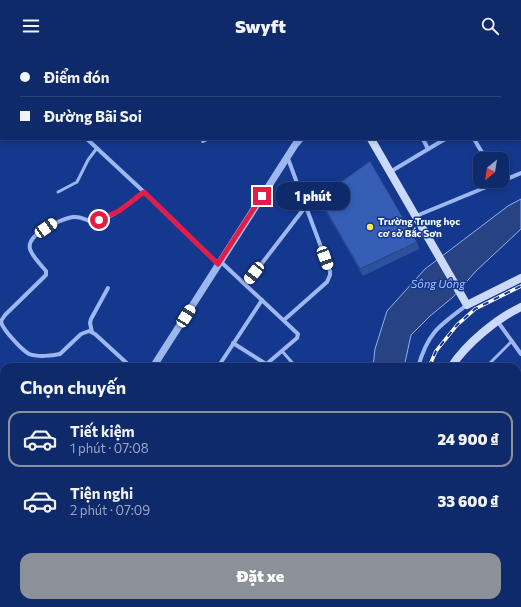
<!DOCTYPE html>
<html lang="vi">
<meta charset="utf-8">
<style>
body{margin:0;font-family:Commissioner,sans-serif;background:#173270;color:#f1f3f6;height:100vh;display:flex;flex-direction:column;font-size:15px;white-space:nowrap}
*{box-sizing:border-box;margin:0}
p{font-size:13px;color:#9ba7c1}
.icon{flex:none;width:22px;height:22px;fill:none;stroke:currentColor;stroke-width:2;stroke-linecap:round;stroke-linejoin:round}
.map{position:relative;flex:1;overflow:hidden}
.drawer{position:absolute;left:0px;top:311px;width:521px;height:244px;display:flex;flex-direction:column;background:#0e2a6a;border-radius:12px 12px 0 0;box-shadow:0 2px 6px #0003,0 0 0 1px #2e467e}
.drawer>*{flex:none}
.banner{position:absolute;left:0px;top:0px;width:521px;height:88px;box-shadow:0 2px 6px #0003,0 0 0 1px #2e467e;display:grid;align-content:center;height:88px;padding:0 20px;background:#0e2a6a}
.needle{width:26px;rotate:210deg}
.fabs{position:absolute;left:473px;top:100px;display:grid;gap:8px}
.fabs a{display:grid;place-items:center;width:36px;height:36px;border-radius:8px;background:#0e2a6a;box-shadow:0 2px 6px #0003,0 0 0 1px #2e467e;font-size:20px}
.end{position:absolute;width:18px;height:18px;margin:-9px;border:5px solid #e11d48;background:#fff;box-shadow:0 0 0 2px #fff}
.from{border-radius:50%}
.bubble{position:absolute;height:28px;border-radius:12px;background:#0e2a6a;box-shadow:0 2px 6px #0003,0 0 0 1px #2e467e;font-size:13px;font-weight:800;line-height:28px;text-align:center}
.car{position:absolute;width:12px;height:24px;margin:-12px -6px;border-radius:5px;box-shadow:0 0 3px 1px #0007;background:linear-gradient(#fff 24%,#345 0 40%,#fff 0 76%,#345 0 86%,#fff 0)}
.banner b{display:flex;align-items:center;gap:14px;height:38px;font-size:15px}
.banner b+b{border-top:1px solid #2e467e}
.banner i{width:10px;height:10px;background:#f1f3f6}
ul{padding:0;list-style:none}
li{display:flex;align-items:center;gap:12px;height:56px;margin:0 8px 6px;padding:0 12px;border:2px solid transparent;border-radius:12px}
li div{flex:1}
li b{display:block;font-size:15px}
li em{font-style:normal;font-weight:800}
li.active{border-color:#8c9099}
li>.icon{width:36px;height:36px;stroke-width:1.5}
h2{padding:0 20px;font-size:18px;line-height:48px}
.primary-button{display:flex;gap:8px;margin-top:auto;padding:8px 20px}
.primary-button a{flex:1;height:46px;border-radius:12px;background:#8c9099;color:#fff;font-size:16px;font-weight:800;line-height:46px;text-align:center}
header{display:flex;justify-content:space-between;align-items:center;height:52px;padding:0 20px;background:#0e2a6a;font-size:18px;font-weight:800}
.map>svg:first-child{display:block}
</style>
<header><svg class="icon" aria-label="menu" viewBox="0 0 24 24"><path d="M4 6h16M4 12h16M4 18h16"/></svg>Swyft<svg class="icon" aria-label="search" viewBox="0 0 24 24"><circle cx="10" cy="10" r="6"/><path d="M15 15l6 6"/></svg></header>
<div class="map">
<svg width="521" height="555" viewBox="0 0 521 555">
<rect width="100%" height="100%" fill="#13388e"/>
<!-- water -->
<g fill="#274384" stroke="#8eb0f5">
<polygon points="521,147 521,177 476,219 453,245 430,264 411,283 404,315 373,315 375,297 387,259 425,217 508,154"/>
<polygon points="89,551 141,551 135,555 87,555"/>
</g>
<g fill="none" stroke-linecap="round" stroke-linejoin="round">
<!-- service -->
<g stroke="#9db7f1" stroke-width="3">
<polyline points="58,140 77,130 88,108 97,96"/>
<polyline points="282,299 296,315"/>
<polyline points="486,315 512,289"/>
</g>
<!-- minor -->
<g stroke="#9db7f1" stroke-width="4">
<polyline points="26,0 26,1"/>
<polyline points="476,0 477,1"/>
<polyline points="0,32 1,31"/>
<polyline points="520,43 521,43"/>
<polyline points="520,77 521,79"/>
<polyline points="87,87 144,140 218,212"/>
<polyline points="423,87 428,97"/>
<polyline points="474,87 486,107"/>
<polyline points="203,89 207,87"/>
<polyline points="390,120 445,87"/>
<polyline points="502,129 521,121"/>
<polyline points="416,164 501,129"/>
<polyline points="220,209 298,282 297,286 263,315"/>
<polyline points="246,232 306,154"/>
<polyline points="284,268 327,230 330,223 330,219 287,104"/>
<polyline points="498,270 521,302"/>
<polyline points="92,280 90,271 91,267 108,236"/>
<polyline points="233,291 266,312"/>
<path d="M131,315L95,282L89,279L81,282L60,302C52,304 37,305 29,302C22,298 1,276 1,269L5,263L46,223V219C41,213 32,204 30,197C26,182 62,166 74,165C84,164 88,172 100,168C117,163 130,150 144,140"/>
<polyline points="218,315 262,248"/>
<path d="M418,315C428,280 439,274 467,253"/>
<polyline points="0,392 4,392"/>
<polyline points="242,555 247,551"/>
</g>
<!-- tertiary -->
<g stroke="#9db7f1" stroke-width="7">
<polyline points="417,1 419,0"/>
<polyline points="153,315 295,93 300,87"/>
<polyline points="0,492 4,489"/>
</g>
<!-- secondary -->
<g stroke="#cbdafc" stroke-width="8">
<polyline points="315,0 316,1"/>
<polyline points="371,87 467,253 521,226"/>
<path d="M451,315C466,292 496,267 521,255"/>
<polyline points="289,555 294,551"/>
</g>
<defs>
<g id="rail">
<polyline points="429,315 436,299 457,273 475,257 521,234"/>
<polyline points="251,555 257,551"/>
</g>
</defs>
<!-- rail casing -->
<use href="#rail" stroke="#fff" stroke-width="3.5"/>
<!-- rail -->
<use href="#rail" stroke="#13388e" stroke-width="2" stroke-dasharray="6" stroke-linecap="butt"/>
</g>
<!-- wall -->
<polygon fill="#2e519d" points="319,146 417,190 419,197 363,224 322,153"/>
<!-- building -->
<polygon fill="#365eb6" stroke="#26427f" points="370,109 417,190 360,217 319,146"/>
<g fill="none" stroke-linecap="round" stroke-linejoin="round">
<!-- route -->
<polyline stroke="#e11d48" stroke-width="5" points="99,168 119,159 144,140 218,212 262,144"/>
</g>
<!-- markers -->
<circle fill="#ffe65d" stroke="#13388e" stroke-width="1.5" cx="370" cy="175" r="4"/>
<g text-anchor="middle" stroke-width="3" stroke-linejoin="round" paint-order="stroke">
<!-- poi labels -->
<g font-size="10" font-weight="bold" fill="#fff" stroke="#13388e" text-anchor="start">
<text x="378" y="173">Trường Trung học<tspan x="378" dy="12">cơ sở Bắc Sơn</tspan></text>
</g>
<!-- water labels -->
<g font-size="11" font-style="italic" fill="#a9c2f8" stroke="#13388e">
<text x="438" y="236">Sông Uông</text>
</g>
</g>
</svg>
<div class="fabs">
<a><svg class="needle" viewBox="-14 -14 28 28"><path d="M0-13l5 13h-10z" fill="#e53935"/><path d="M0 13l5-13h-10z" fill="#9ba7c1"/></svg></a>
</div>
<i class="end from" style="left:99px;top:168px"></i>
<i class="end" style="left:262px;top:144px"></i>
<div class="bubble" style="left:276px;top:130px;width:74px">1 phút</div>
<i class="car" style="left:46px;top:176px;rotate:56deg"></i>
<i class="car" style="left:325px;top:206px;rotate:160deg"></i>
<i class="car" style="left:254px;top:221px;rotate:218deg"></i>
<i class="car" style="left:186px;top:264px;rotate:32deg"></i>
<div class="banner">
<b><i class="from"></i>Điểm đón</b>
<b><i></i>Đường Bãi Soi</b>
</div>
<section class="drawer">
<h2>Chọn chuyến</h2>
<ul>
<li class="active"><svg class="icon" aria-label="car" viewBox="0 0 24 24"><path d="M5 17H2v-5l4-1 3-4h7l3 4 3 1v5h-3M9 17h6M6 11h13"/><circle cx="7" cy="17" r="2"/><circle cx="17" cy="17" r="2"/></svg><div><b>Tiết kiệm</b><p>1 phút · 07:08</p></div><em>24 900 ₫</em></li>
<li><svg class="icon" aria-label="car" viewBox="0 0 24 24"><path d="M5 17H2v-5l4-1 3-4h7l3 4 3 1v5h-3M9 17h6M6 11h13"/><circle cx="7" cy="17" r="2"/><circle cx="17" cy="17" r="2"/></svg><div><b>Tiện nghi</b><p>2 phút · 07:09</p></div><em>33 600 ₫</em></li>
</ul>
<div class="primary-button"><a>Đặt xe</a></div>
</section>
</div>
